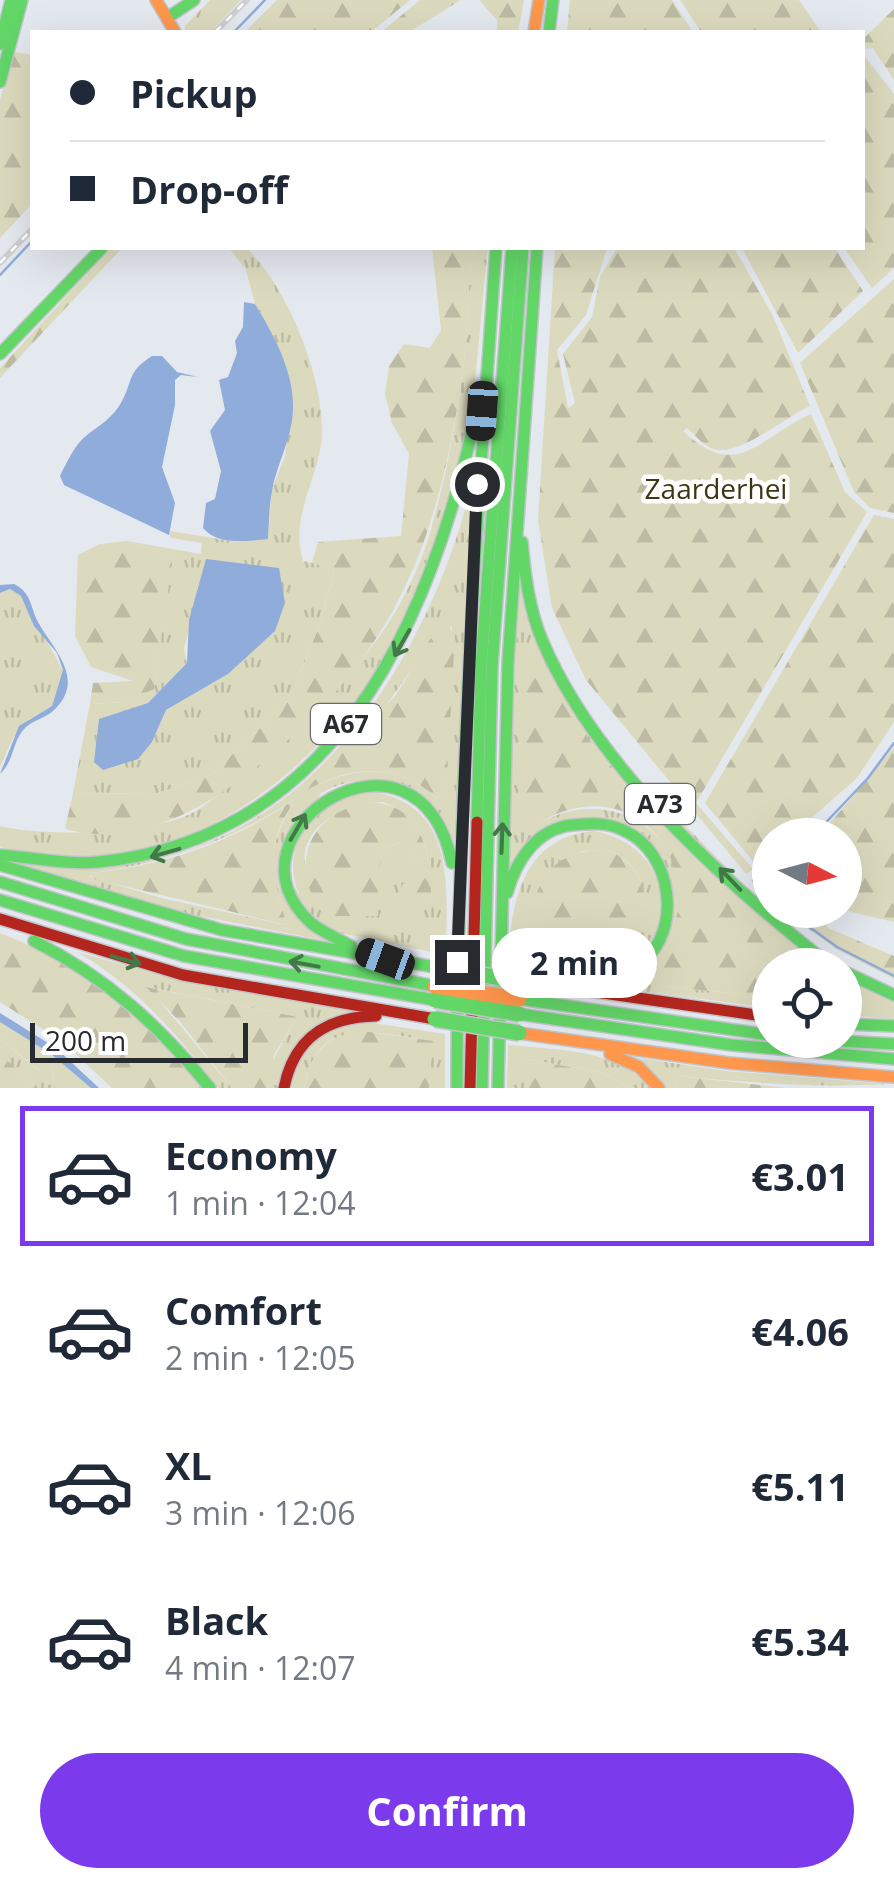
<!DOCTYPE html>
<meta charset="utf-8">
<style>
body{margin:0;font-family:"Open Sans",sans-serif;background:#f6f6f7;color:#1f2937;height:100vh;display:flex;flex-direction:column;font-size:38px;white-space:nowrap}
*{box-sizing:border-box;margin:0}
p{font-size:32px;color:#747a83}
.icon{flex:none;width:55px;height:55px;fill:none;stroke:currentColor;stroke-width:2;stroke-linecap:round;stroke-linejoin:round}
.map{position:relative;height:1088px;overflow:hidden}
.drawer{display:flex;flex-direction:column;background:#fff;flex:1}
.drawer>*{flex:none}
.guide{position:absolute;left:30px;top:30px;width:835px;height:220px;border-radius:0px;box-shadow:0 10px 40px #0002;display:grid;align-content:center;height:220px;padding:0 40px;background:#fff}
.needle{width:65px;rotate:96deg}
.tools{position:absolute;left:752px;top:818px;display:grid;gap:20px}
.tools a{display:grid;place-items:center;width:110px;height:110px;border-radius:50%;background:#fff;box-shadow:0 10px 40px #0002;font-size:50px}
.scale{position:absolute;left:30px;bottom:25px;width:218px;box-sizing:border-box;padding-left:10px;border:5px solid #282b2f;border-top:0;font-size:28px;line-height:35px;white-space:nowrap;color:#282b2f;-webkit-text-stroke:8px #fff;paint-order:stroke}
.end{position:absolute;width:45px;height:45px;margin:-22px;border:12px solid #282b2f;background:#fff;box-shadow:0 0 0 5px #fff}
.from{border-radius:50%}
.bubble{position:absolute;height:70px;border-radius:35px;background:#fff;box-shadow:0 10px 40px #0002;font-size:32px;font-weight:700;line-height:70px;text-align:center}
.car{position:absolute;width:30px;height:60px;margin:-30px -15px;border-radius:12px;box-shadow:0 0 8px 2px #0007;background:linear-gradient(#222 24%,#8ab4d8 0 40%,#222 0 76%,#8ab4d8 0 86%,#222 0)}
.guide b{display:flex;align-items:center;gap:35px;height:95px;font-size:38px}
.guide b+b{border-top:2px solid #e0e1e3}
.guide i{width:25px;height:25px;background:#1f2937}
ul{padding:18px 0 0;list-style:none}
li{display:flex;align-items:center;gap:30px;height:140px;margin:0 20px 15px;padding:0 20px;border:5px solid transparent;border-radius:0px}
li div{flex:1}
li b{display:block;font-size:38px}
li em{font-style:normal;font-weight:700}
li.active{border-color:#7c3aed}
li>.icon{width:90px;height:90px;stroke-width:1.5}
.action{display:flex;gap:20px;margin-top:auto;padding:20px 40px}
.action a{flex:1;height:115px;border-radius:60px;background:#7c3aed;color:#fff;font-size:40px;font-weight:700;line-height:115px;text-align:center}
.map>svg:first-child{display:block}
</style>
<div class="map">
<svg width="894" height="1088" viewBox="0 0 894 1088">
<defs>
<pattern id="grass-tufts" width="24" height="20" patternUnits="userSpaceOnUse" patternTransform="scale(2.5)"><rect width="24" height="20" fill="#dcdabe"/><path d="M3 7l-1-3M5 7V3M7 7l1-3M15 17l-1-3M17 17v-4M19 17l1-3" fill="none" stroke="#bdbba4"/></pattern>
<pattern id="forest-firs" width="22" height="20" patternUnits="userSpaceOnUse" patternTransform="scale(2.5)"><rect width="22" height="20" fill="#dcdabe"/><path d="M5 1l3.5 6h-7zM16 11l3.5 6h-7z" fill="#bdbba4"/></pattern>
</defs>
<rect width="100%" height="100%" fill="#e4e8ef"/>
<!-- grass -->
<g fill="url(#grass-tufts)" fill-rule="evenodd">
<polygon points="210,0 241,0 210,32 185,32 185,26"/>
<path d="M229,248H246C288,285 332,394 320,450C312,490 291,520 303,561L335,568L319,627L289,700L211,775L155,794L73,793L90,704L126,702L154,689L172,556L127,541L201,554L202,543L171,538L170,531L238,542L268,538L272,489L285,456L291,386L270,329L255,304L246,270ZM206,560L219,561L285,603L275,631L228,674L166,710L152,742L112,716L148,703L187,663L184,649Z"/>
<path d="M474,248H488C478,334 476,427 449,510C436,549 422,595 402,631C323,774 172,896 0,847V826C44,837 153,835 194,812C215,800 234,779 253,764C333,697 398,637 430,533C446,478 457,418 464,361C469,323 466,285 474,248Z"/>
<path d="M472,484L454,843C433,784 377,763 321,793L282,870L333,942L158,908L14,863C65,865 117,870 166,857C333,813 433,641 472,484ZM452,626L446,794L437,798C396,762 356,766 309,789L375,721L427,648ZM295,799C262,858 272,865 286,925L161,898L91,877L90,873C167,863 230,841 295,799Z"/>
<path d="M518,565L527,609L601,741L824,965H801L720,887L594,747L533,652L540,823C611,783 694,834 680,918C676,943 660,959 645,977L660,986L770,997V1008L595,985L652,955L672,895L625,824L561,821L508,879Z"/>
<polygon points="10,589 21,596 63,670 52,706 29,719 13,738 0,767 0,593"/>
<path d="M368,791C457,803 447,885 446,955L336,932C264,892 288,800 368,791ZM383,802C433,822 428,861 432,908L416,859L401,843L385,848L378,868V916H325C319,901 307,881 305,864C300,824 351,801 383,802Z"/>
<path d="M593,831C678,845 685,948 609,972C577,983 540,970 508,964C511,904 521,838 593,831ZM606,850C657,867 656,931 611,955L563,859L583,851Z"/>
<path d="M77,952L168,977L357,1012L321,1023L280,1088H268L270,1065L297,1017L148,987L232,1088H218C177,1034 136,986 77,952Z"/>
<polygon points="845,979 894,999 894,1019 845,1015"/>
<path d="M373,1023L445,1034V1088H429L432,1041C376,1033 317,1013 304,1088H291C297,1042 329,1024 373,1023Z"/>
<polygon points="0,1039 54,1083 51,1054 91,1088 38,1088 0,1055"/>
<path d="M508,1045C557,1050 616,1048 651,1088H631L603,1073L527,1059L526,1088H507Z"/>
<path d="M625,1056L726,1071L889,1084C822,1088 747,1083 679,1076L676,1088H662Z"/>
</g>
<!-- forest -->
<g fill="url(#forest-firs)">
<polygon points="277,0 410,0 371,32 245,32"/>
<polygon points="420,0 461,0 409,32 381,32"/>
<polygon points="479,0 524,0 518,32 497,32 497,20"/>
<polygon points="570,0 672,0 693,32 567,32"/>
<polygon points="680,0 799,0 821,32 701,32"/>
<polygon points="894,9 894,80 873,48 862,49 863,39"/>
<polygon points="14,52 32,55 32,204 0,238 0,100"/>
<polygon points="863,54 894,94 894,268 872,288 844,248 862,248"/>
<polygon points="111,248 122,248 0,378 0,368"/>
<path d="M432,248H474C466,285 469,323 464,361C440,545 393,664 242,778C194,815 128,847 65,829L73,793L155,794L211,775L289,700L319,627L335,569L312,563L318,542L401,536L409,454L392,423L385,394L389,366L404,344L430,348L441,330Z"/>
<path d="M555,248H607L586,315L557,350L568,408L575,403L563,354L592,317L600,277L617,248H734L772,314L810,406C787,416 735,460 711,448C702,444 694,434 687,428L683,431C739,483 758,437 811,414L845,492L867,512L696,803L753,869L746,874L586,680L552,608L538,520Z"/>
<polygon points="742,248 835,248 863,291 798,353"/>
<polygon points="894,279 894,513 870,508 854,492 800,363"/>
<polygon points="874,515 894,519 894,722 857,778 792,835 770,835 770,854 757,866 705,803"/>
<polygon points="127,541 173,556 154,689 126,702 90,704 93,683 133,681 91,667 75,636 78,555 100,544"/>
<path d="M443,618L455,636L446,794L437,798C394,760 349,766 302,793L396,695Z"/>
<path d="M529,651L538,656L594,747L720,887L801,965H770V997L660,986L644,977C723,898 656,776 559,813C547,817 536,826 526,833L518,805L522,658Z"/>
<polygon points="894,747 894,922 843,910 845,835 820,835"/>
<path d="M299,796C262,842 272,875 287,925L94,879L89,873C165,866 237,841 299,796Z"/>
<path d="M368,802C429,804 430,861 432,909L405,908L396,898L403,884L420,878L416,859L400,843L385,848L378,868V916H325C287,867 307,814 368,802Z"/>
<path d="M606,850C656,867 660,936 609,956C582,966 550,958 523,953C533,900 537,849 606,850Z"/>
<polygon points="783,910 830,910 823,918 828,928 894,956 894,979 836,949"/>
<path d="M0,933C95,971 139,1009 203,1088H112L63,1042L0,1002Z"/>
<polygon points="146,987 298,1017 274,1054 268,1088 232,1088 181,1023"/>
<polygon points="0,1022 51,1054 54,1084 44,1083 40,1071 0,1039"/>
<path d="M362,1031L433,1041L429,1088H304C310,1053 327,1035 362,1031Z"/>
<polygon points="0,1055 1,1055 38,1088 0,1088"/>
<polygon points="526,1059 603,1073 631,1088 526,1088"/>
<polygon points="679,1076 786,1088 676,1088"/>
</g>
<!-- water -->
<g fill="#8facda">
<path d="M244,302L255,304C273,333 294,372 293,407C293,437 277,463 272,491C269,507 269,523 268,539C247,541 218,546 203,528L206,503L215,499L221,471L210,431L225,410L219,380L228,377L237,353L235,341L243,327Z"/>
<path d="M152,356H162L177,372L198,377L181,375L175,380V405L162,467L175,503L169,535L64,485L60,476C67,462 75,444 87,435C101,424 113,418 122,401C134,379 126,373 152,356Z"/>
<polygon points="206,559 279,568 285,603 275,631 228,674 166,710 152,742 138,759 103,770 94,762 99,719 148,703 187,663 189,620"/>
<path d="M14,584C32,593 30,607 38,622C54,651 87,680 53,711C45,718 34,720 26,727C12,740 15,760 0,774L19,726L52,706L63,670L57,653L34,626L21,596L10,589L0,593V585Z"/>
<polygon points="0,1013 56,1048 99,1088 91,1088 51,1054 0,1022"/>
</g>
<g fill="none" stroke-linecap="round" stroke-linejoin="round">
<!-- stream -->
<g stroke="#8facda" stroke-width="2.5">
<polyline points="234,32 265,0"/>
<polyline points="0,275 32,241"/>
<polyline points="814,835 868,778 894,743"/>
<polyline points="756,874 753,881 770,897"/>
<polyline points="786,910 837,947 894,976"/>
</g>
<defs>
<g id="fast">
<polyline points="167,18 194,0"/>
<polyline points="549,32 553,0"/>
<polyline points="0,44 11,0"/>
<polyline points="0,82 22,0"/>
<polyline points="0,354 102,248"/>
<path d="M522,542C525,575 529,609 542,640C595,766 724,882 830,965"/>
<polyline points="477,822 481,665 512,248"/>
<path d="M0,855C31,857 67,865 98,862C330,839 426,632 472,431"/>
<polyline points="0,865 222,930 435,967"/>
<polyline points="0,882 186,939 435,986"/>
<path d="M507,893C516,861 536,829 572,825C592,823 607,822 625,831C672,852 683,930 642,962C616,983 585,985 554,986"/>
<polyline points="0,900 184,956 435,1000"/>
<path d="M34,941C107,978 159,1025 210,1088"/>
<path d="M351,946C339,939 322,932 311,923C212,832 419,700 452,863"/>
<polyline points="845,972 894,995"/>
<polyline points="519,999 770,1035"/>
<polyline points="519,1014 732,1045 894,1059"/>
<polyline points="845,1024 894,1026"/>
<polyline points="821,1040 894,1044"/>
<path d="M457,1088C457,807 476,528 496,248"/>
<polyline points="482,1088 492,667 523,248"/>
<polyline points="498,1088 508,662 537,248"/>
</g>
<g id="slow">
<polyline points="156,0 175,32"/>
<polyline points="534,32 539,0"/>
<polyline points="519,1033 729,1063 894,1077"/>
<polyline points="610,1054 639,1067 659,1088"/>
</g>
<g id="jam">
<polyline points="0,919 183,975 435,1019"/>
<polyline points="519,981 770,1017"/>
<path d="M284,1088C294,1038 326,1017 376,1016"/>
<polyline points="470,1088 477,822"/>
</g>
</defs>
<!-- fast casing -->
<use href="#fast" stroke="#c1c4c9" stroke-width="14"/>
<!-- slow casing -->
<use href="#slow" stroke="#c1c4c9" stroke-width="14"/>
<!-- jam casing -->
<use href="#jam" stroke="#c1c4c9" stroke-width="14"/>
<!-- fast -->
<use href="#fast" stroke="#63d668" stroke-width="11"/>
<!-- slow -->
<use href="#slow" stroke="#ff974d" stroke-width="11"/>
<!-- jam -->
<use href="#jam" stroke="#b3261e" stroke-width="11"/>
<defs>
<g id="rail">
<polyline points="215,32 247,0"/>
<polyline points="0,263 32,229"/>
</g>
</defs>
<!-- rail casing -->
<use href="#rail" stroke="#ccced0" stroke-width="6"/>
<!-- rail -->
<use href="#rail" stroke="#fff" stroke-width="2.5" stroke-dasharray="8" stroke-linecap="butt"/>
<defs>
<g id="fast-bridge">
<polyline points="435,967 519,981"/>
<polyline points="435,1000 519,1014"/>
<polyline points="435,1019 519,1033"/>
</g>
<polyline id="slow-bridge" points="435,986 519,999"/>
</defs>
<!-- fast-bridge casing -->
<use href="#fast-bridge" stroke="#c2c5c8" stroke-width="18" stroke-linecap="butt"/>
<!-- slow-bridge casing -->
<use href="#slow-bridge" stroke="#c2c5c8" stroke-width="18" stroke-linecap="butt"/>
<!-- fast-bridge -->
<use href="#fast-bridge" stroke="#63d668" stroke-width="15"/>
<!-- slow-bridge -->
<use href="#slow-bridge" stroke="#ff974d" stroke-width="15"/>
</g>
<!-- one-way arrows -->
<defs><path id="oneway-shaft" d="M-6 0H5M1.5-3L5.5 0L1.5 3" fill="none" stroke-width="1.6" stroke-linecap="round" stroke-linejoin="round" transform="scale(2.5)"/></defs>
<g stroke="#437849">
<use href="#oneway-shaft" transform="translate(402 643) rotate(120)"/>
<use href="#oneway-shaft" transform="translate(298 827) rotate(-60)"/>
<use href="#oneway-shaft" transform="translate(502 838) rotate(-88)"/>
<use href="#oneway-shaft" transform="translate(165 853) rotate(164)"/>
<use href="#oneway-shaft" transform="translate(730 879) rotate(-134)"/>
<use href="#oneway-shaft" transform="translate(126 960) rotate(15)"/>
<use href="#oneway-shaft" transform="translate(304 964) rotate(-170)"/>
</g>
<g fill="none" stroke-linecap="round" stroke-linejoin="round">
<!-- route -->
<polyline stroke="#282b2f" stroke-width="12" points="457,962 477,484"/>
</g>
<g text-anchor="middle" stroke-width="9" stroke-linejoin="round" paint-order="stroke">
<!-- shield labels -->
<g fill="#fff" stroke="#686b6d" stroke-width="2.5">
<rect x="311" y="704" width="70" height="40" rx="8"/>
<rect x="625" y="784" width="70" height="40" rx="8"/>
</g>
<g font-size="25" font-weight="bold" fill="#282b2f">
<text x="346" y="733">A67</text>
<text x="660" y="813">A73</text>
</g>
<!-- park labels -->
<g font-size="28" fill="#3c3714" stroke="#fff">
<text x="716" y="499">Zaarderhei</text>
</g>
</g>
</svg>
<div class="tools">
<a><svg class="needle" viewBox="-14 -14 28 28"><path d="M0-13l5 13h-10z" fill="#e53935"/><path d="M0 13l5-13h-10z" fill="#747a83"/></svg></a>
<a><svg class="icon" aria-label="locate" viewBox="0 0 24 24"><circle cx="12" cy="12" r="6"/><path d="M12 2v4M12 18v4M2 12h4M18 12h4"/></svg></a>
</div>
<div class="scale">200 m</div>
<i class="end from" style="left:477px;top:484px"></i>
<i class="end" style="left:457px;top:962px"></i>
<div class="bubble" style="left:492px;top:928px;width:165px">2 min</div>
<i class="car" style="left:482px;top:411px;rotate:184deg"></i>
<i class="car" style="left:385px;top:959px;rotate:290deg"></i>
<div class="guide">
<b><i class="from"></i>Pickup</b>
<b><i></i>Drop-off</b>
</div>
</div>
<section class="drawer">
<ul>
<li class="active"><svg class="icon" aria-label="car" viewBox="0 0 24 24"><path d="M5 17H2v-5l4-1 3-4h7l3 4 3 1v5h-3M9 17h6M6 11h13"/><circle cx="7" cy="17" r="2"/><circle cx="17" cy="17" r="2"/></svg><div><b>Economy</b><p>1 min · 12:04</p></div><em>€3.01</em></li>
<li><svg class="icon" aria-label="car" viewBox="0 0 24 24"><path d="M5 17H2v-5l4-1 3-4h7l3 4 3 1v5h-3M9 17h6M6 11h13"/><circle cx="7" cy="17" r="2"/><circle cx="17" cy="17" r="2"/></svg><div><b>Comfort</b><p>2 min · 12:05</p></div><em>€4.06</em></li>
<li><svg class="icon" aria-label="car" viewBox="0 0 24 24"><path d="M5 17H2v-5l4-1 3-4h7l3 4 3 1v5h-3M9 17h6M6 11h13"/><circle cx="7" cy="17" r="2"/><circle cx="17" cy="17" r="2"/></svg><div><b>XL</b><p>3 min · 12:06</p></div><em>€5.11</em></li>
<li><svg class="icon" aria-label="car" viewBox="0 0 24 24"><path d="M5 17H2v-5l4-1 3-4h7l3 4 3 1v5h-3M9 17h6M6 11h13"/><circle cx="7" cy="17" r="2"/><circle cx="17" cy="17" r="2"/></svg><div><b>Black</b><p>4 min · 12:07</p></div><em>€5.34</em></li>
</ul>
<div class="action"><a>Confirm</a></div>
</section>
